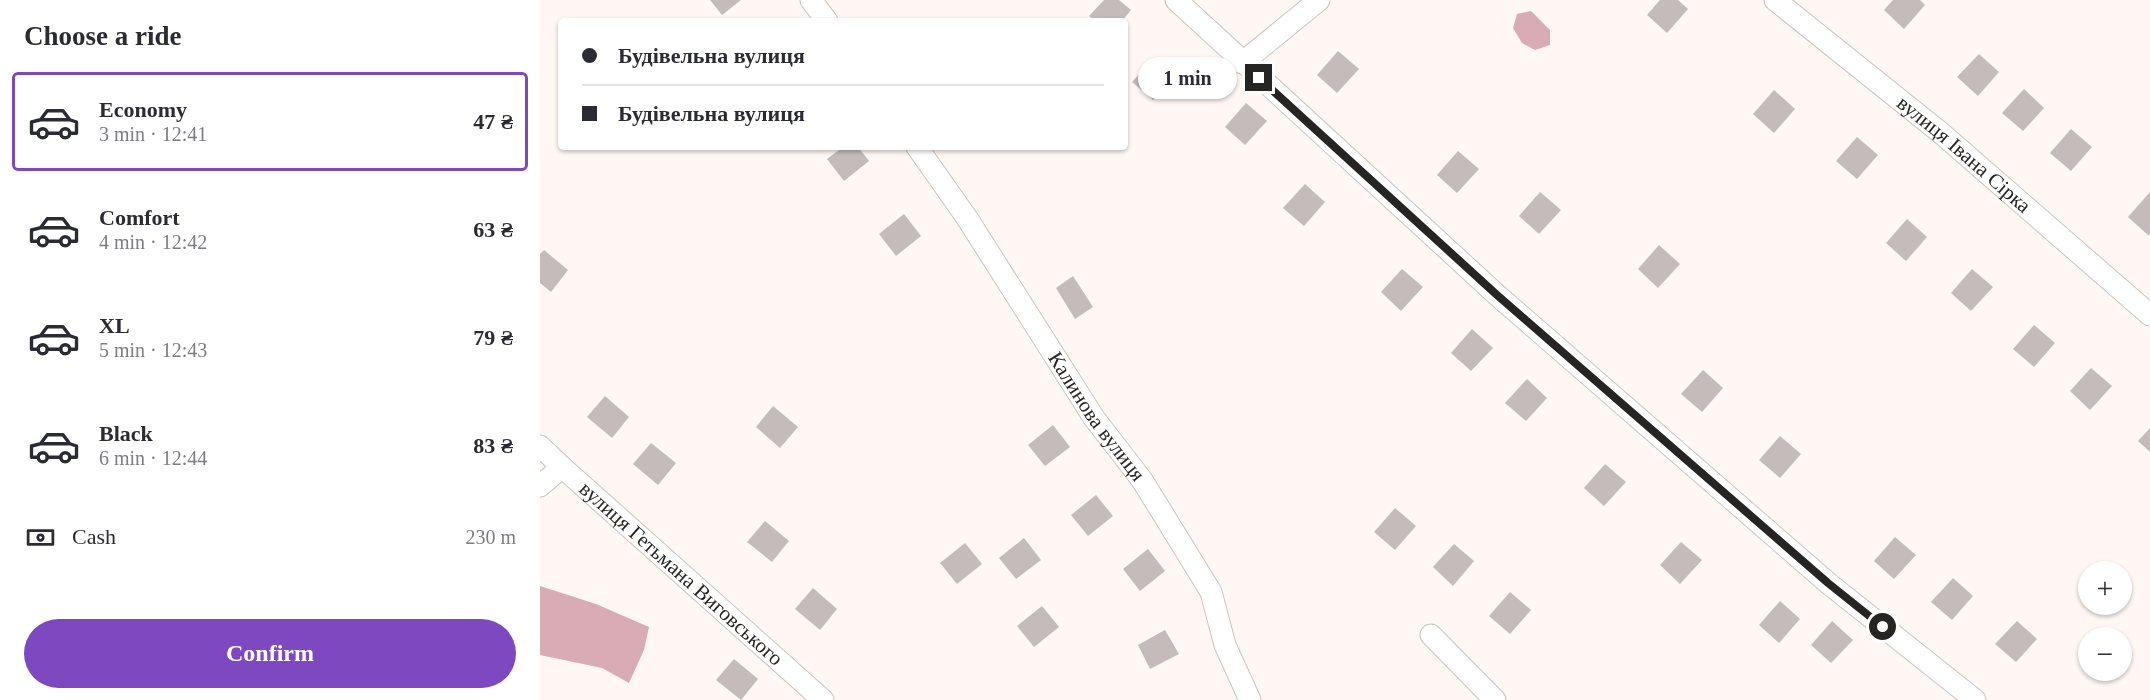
<!DOCTYPE html>
<meta charset="utf-8">
<style>
body{margin:0;font-family:Georgia,serif;background:#f7f7f7;color:#2b2b33;height:100vh;display:flex;flex-direction:column;font-size:22px;white-space:nowrap}
*{box-sizing:border-box;margin:0}
p{font-size:20px;color:#7c7c81}
.icon{flex:none;width:33px;height:33px;fill:none;stroke:currentColor;stroke-width:2;stroke-linecap:round;stroke-linejoin:round}
.map{position:relative;flex:1;overflow:hidden}
.sheet{display:flex;flex-direction:column;background:#fff;width:540px}
.sheet>*{flex:none}
.top-card{position:absolute;left:18px;top:18px;width:570px;height:132px;border-radius:6px;box-shadow:0 2px 4px #0004;display:grid;align-content:center;height:132px;padding:0 24px;background:#fff}
.controls{position:absolute;left:1538px;top:561px;display:grid;gap:12px}
.controls a{display:grid;place-items:center;width:54px;height:54px;border-radius:50%;background:#fff;box-shadow:0 2px 4px #0004;font-size:30px}
.end{position:absolute;width:27px;height:27px;margin:-14px;border:8px solid #272523;background:#fff;box-shadow:0 0 0 3px #fff}
.from{border-radius:50%}
.bubble{position:absolute;height:42px;border-radius:21px;background:#fff;box-shadow:0 2px 4px #0004;font-size:20px;font-weight:700;line-height:42px;text-align:center}
.top-card b{display:flex;align-items:center;gap:21px;height:57px;font-size:22px}
.top-card b+b{border-top:2px solid #e1e1e2}
.top-card i{width:15px;height:15px;background:#2b2b33}
ul{padding:0;list-style:none}
li{display:flex;align-items:center;gap:18px;height:99px;margin:0 12px 9px;padding:0 12px;border:3px solid transparent;border-radius:6px}
li div{flex:1}
li b{display:block;font-size:22px}
li em{font-style:normal;font-weight:700}
li.selected{border-color:#7d48c0}
li>.icon{width:54px;height:54px;stroke-width:1.5}
h2{padding:0 24px;font-size:27px;line-height:72px}
.pay{display:flex;align-items:center;gap:15px;height:66px;padding:0 24px;font-size:22px}
.pay p{margin-inline-start:auto}
.action{display:flex;gap:12px;margin-top:auto;padding:12px 24px}
.action a{flex:1;height:69px;border-radius:36px;background:#7d48c0;color:#fff;font-size:24px;font-weight:700;line-height:69px;text-align:center}
main{display:flex;flex:1;min-height:0}
.map>svg:first-child{display:block}
</style>
<main>
<section class="sheet">
<h2>Choose a ride</h2>
<ul>
<li class="selected"><svg class="icon" aria-label="car" viewBox="0 0 24 24"><path d="M5 17H2v-5l4-1 3-4h7l3 4 3 1v5h-3M9 17h6M6 11h13"/><circle cx="7" cy="17" r="2"/><circle cx="17" cy="17" r="2"/></svg><div><b>Economy</b><p>3 min · 12:41</p></div><em>47 ₴</em></li>
<li><svg class="icon" aria-label="car" viewBox="0 0 24 24"><path d="M5 17H2v-5l4-1 3-4h7l3 4 3 1v5h-3M9 17h6M6 11h13"/><circle cx="7" cy="17" r="2"/><circle cx="17" cy="17" r="2"/></svg><div><b>Comfort</b><p>4 min · 12:42</p></div><em>63 ₴</em></li>
<li><svg class="icon" aria-label="car" viewBox="0 0 24 24"><path d="M5 17H2v-5l4-1 3-4h7l3 4 3 1v5h-3M9 17h6M6 11h13"/><circle cx="7" cy="17" r="2"/><circle cx="17" cy="17" r="2"/></svg><div><b>XL</b><p>5 min · 12:43</p></div><em>79 ₴</em></li>
<li><svg class="icon" aria-label="car" viewBox="0 0 24 24"><path d="M5 17H2v-5l4-1 3-4h7l3 4 3 1v5h-3M9 17h6M6 11h13"/><circle cx="7" cy="17" r="2"/><circle cx="17" cy="17" r="2"/></svg><div><b>Black</b><p>6 min · 12:44</p></div><em>83 ₴</em></li>
</ul>
<div class="pay"><svg class="icon" aria-label="cash" viewBox="0 0 24 24"><path d="M3 7h18v10H3z"/><circle cx="12" cy="12" r="2"/></svg>Cash<p>230 m</p></div>
<div class="action"><a>Confirm</a></div>
</section>
<div class="map">
<svg width="1610" height="700" viewBox="0 0 1610 700">
<rect width="100%" height="100%" fill="#fff7f3"/>
<!-- water -->
<g fill="#d9acb5">
<polygon points="991,11 1010,30 1010,45 995,50 982,43 973,28 977,14"/>
<polygon points="0,586 56,604 109,627 104,650 89,683 62,668 0,655"/>
</g>
<!-- building -->
<g fill="#c4bbba">
<polygon points="170,0 201,0 182,15"/>
<polygon points="564,0 579,0 591,10 582,21 555,21 549,16"/>
<polygon points="1120,0 1138,0 1148,9 1127,33 1107,15"/>
<polygon points="1353,0 1380,0 1385,5 1364,29 1344,10"/>
<polygon points="798,51 819,69 797,93 777,75"/>
<polygon points="1439,54 1459,72 1438,96 1417,77"/>
<polygon points="614,58 634,76 613,100 592,82"/>
<polygon points="1484,89 1504,108 1483,131 1462,113"/>
<polygon points="1234,90 1255,109 1234,133 1213,114"/>
<polygon points="706,103 727,121 705,145 685,127"/>
<polygon points="1531,129 1552,147 1531,171 1510,153"/>
<polygon points="1317,137 1338,155 1317,179 1296,161"/>
<polygon points="303,147 318,147 329,161 304,181 287,159"/>
<polygon points="918,151 939,169 917,193 897,175"/>
<polygon points="765,184 785,202 764,226 743,208"/>
<polygon points="1000,192 1021,210 999,234 979,216"/>
<polygon points="1610,192 1610,234 1608,235 1588,217"/>
<polygon points="364,214 381,236 356,256 339,234"/>
<polygon points="1367,219 1387,237 1366,261 1346,243"/>
<polygon points="1119,245 1140,264 1118,288 1098,269"/>
<polygon points="4,250 28,270 11,292 0,283 0,254"/>
<polygon points="862,269 883,287 861,311 841,292"/>
<polygon points="1432,269 1453,287 1431,311 1411,293"/>
<polygon points="533,276 553,307 535,319 516,288"/>
<polygon points="1494,325 1515,343 1494,367 1473,349"/>
<polygon points="932,329 953,348 931,371 911,353"/>
<polygon points="1551,368 1572,386 1550,410 1530,391"/>
<polygon points="1163,370 1183,388 1162,412 1141,394"/>
<polygon points="987,379 1007,398 986,421 965,403"/>
<polygon points="65,396 89,417 72,438 47,417"/>
<polygon points="233,406 258,427 240,448 216,427"/>
<polygon points="513,425 530,447 505,466 488,445"/>
<polygon points="1610,428 1610,452 1598,441"/>
<polygon points="1240,436 1261,454 1240,478 1219,460"/>
<polygon points="111,443 136,463 118,485 93,464"/>
<polygon points="1065,464 1086,482 1064,506 1044,488"/>
<polygon points="556,495 573,516 548,536 531,515"/>
<polygon points="855,508 876,526 855,550 834,532"/>
<polygon points="225,521 249,541 232,562 207,542"/>
<polygon points="1355,537 1376,555 1354,579 1334,561"/>
<polygon points="484,538 501,560 476,579 459,558"/>
<polygon points="1141,542 1162,560 1140,584 1120,565"/>
<polygon points="425,543 442,564 417,584 400,563"/>
<polygon points="914,544 934,561 913,586 893,567"/>
<polygon points="608,549 625,571 600,591 583,569"/>
<polygon points="1413,578 1433,596 1412,620 1391,602"/>
<polygon points="273,588 297,609 280,630 255,609"/>
<polygon points="970,592 991,610 970,634 949,616"/>
<polygon points="1240,601 1260,619 1239,643 1219,625"/>
<polygon points="502,606 519,627 494,647 477,626"/>
<polygon points="1292,621 1313,640 1291,663 1271,645"/>
<polygon points="1477,621 1497,639 1476,662 1455,644"/>
<polygon points="625,630 639,654 610,669 598,645"/>
<polygon points="194,659 218,679 201,700 176,680"/>
</g>
<g fill="none" stroke-linecap="round" stroke-linejoin="round">
<defs>
<g id="minor">
<polyline points="271,0 287,21"/>
<polyline points="636,0 957,295 1288,583 1435,700"/>
<path id="s1" d="M1235,0L1401,133L1610,315"/>
<polyline points="702,63 779,0"/>
<path id="s2" d="M377,147L427,218L554,418L602,480L671,592L685,645L710,700"/>
<polyline points="0,446 22,467"/>
<path id="s3" d="M0,486L22,467L283,700"/>
<polyline points="891,635 955,700"/>
</g>
</defs>
<!-- minor casing -->
<use href="#minor" stroke="#ccc4c1" stroke-width="23"/>
<!-- minor -->
<use href="#minor" stroke="#fff" stroke-width="21"/>
</g>
<g fill="none" stroke-linecap="round" stroke-linejoin="round">
<!-- route -->
<polyline stroke="#272523" stroke-width="8" points="719,78 957,295 1288,583 1343,627"/>
</g>
<g text-anchor="middle" stroke-width="5" stroke-linejoin="round" paint-order="stroke">
<!-- street labels -->
<g font-size="21" fill="#272523" stroke="#fff">
<text dy="7" stroke="none"><textPath href="#s1" startOffset="244">вулиця Івана Сірка</textPath></text>
<text dy="7" stroke="none"><textPath href="#s2" startOffset="324">Калинова вулиця</textPath></text>
<text dy="7" stroke="none"><textPath href="#s3" startOffset="189">вулиця Гетьмана Виговського</textPath></text>
</g>
</g>
</svg>
<div class="controls">
<a>+</a>
<a>−</a>
</div>
<i class="end from" style="left:1343px;top:627px"></i>
<i class="end" style="left:719px;top:78px"></i>
<div class="bubble" style="left:598px;top:57px;width:99px">1 min</div>
<div class="top-card">
<b><i class="from"></i>Будівельна вулиця</b>
<b><i></i>Будівельна вулиця</b>
</div>
</div>
</main>
